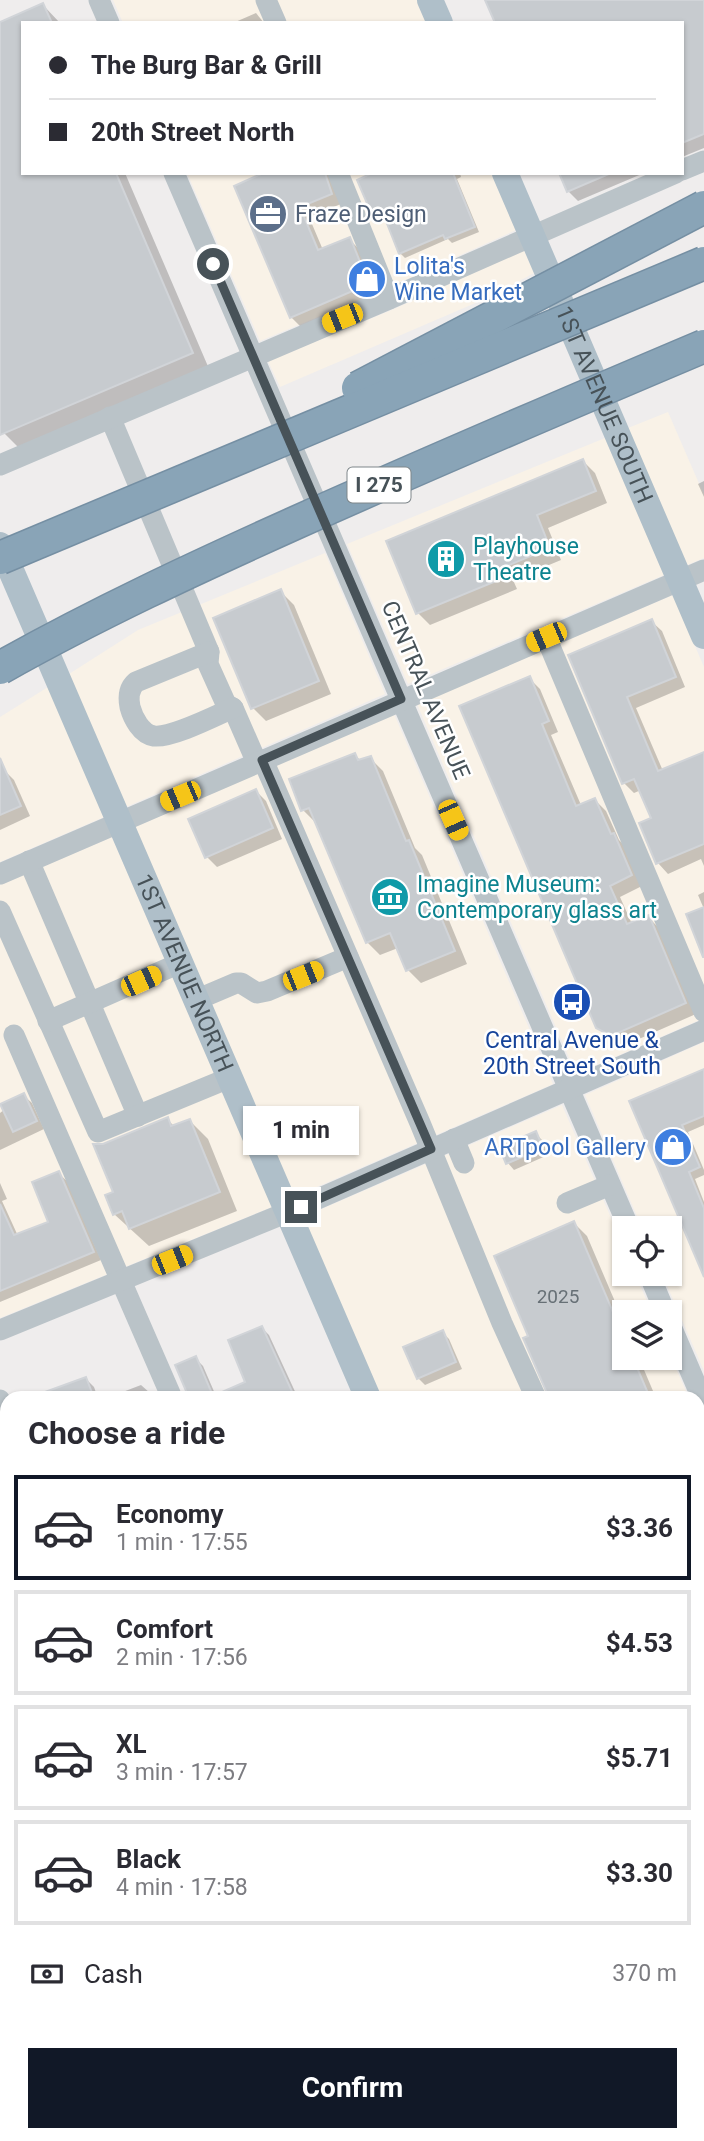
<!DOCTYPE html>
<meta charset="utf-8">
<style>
body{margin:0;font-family:Roboto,sans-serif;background:#f2f2f3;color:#2b2b33;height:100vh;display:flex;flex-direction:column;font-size:26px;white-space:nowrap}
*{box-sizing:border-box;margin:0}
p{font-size:23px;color:#7c7c81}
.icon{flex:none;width:38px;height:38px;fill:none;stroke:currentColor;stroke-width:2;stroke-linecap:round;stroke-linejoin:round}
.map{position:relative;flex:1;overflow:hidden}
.side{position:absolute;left:0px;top:1391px;width:705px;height:751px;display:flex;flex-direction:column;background:#fff;border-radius:21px 21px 0 0;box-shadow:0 2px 5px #0004}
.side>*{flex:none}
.hud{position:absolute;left:21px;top:21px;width:663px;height:154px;border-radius:0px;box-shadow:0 2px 5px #0004;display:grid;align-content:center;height:154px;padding:0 28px;background:#fff}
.tools{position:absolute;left:612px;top:1216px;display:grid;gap:14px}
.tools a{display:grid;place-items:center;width:70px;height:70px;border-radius:0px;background:#fff;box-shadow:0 2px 5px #0004;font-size:35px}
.end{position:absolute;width:32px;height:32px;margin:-16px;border:9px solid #475258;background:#fff;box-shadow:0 0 0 4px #fff}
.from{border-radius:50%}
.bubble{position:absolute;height:49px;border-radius:0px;background:#fff;box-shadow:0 2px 5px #0004;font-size:23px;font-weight:700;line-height:49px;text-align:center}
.car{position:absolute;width:21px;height:42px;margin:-21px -10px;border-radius:9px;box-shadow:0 0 5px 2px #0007;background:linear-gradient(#f5c518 24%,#345 0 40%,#f5c518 0 76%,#345 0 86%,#f5c518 0)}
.hud b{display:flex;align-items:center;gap:24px;height:66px;font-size:26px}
.hud b+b{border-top:2px solid #e1e1e2}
.hud i{width:18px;height:18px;background:#2b2b33}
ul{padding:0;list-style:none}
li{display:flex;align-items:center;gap:21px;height:105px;margin:0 14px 10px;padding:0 14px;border:4px solid #e1e1e2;border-radius:0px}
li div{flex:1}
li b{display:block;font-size:26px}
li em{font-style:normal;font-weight:700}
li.active{border-color:#111827}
li>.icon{width:63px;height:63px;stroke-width:1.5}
h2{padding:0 28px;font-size:32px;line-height:84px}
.pay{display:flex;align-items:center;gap:18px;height:77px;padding:0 28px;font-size:26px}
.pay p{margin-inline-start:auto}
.action{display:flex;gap:14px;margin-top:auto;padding:14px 28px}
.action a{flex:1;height:80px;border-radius:0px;background:#111827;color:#fff;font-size:28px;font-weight:700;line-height:80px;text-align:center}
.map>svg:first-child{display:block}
</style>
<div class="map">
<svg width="704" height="2141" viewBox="0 0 704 2141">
<rect width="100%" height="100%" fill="#efeded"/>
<!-- commercial -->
<g fill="#f9f2e7">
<polygon points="113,0 417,0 426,23 123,23"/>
<polygon points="187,173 491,173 516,230 385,289 260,341"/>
<polygon points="524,250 534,273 494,295 280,387 268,361 394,309"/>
<polygon points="668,412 704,495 704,558 687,565 628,428"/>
<polygon points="605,438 664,575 408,684 347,544"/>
<polygon points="325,553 385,694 126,807 69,674 138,630"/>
<polygon points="673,595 704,667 704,1018 576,1074 417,704"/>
<polygon points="48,687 104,817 0,862 0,717"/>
<polygon points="394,714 553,1084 294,1197 135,827"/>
<polygon points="112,837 272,1207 0,1318 0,885"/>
<polygon points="704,1042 704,1371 662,1274 670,1274 670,1228 642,1228 585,1095"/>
<polygon points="562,1105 625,1250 625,1274 635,1274 652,1312 625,1312 625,1358 670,1358 670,1355 689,1398 381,1398 303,1217"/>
<polygon points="698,1420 704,1433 704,1484 698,1486"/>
<polygon points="704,1507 704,1966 698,1968 698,1510"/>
<polygon points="704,1989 704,2141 701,2141 698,2134 698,1992"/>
<polygon points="503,2135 672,2135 674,2141 506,2141"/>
</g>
<!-- shadow -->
<g fill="#0003">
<polygon points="487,0 704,0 704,148 682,157 682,23"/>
<polygon points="43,5 60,23 23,23 23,173 125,173 210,371 22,451 4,433 0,424 0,24"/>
<polygon points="256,13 264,23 233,23"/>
<polygon points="268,173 331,173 341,204 309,217 323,250 349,239 359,249 378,294 301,327 291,317"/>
<polygon points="377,173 460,173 461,177 457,179 479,232 452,243 448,239 405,258 400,253 386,216 378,219 373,214"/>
<polygon points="560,173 644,173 578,201 568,191"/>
<polygon points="583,461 595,473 607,503 548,528 561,560 513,580 517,589 430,625 418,613"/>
<polygon points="704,481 704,497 698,484"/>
<polygon points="280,591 294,605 331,694 266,721 253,708"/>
<polygon points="651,621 662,631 685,687 636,708 663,771 704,754 704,866 701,859 668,874 658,863 641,824 653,819 641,790 634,793 624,783 570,655"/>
<polygon points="529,678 540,689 558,732 551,735 581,805 595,800 606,811 619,840 625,846 642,886 620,897 632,924 648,917 659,928 696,1014 623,1046 609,1038 597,1027"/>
<polygon points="355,755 361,761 370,758 383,771 415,848 422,855 467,964 421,983 408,970 398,948 380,955 367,942 316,823 303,810"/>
<polygon points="4,770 14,780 30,816 0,830 0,772"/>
<polygon points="256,791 266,801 282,839 217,867 207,857 190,820"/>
<polygon points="704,892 704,946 704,909 698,895"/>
<polygon points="704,1071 704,1125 688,1132 704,1170 704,1175 695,1179 704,1202 704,1273 632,1102"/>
<polygon points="23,1095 32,1103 44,1129 0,1150 0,1113"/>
<polygon points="167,1119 175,1127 190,1121 208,1139 237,1211 149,1246 114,1214 115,1193 103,1146"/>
<polygon points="536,1134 542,1140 548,1155 514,1170 508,1163"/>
<polygon points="58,1173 67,1181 101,1260 0,1302 0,1183 7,1199 2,1201 18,1236 50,1222"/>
<polygon points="574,1223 587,1236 625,1325 625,1358 639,1358 656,1398 551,1398 550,1392"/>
<polygon points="262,1328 269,1335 298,1398 193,1398 190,1395 195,1358 203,1366 216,1396 247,1383"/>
<polygon points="442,1332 449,1339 462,1369 425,1385 418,1378"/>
<polygon points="86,1379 94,1387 98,1398 66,1398 62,1388"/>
<polygon points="141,1385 150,1393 152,1398 107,1398"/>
<polygon points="698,1526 704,1529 704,1748 698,1751"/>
<polygon points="0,1530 7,1545 7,1586 0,1588"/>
<polygon points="7,1621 7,1648 0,1634 0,1624"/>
<polygon points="698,1814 704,1828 704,1833 698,1836"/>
<polygon points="4,1843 7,1845 7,1879 0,1882 0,1845"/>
<polygon points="704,1893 704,1933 698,1936 698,1895"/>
<polygon points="7,1981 7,2060 0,2045 0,1983"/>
<polygon points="172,2135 268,2135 254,2141 175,2141"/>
</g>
<!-- building -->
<g fill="#c7cbcf" stroke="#d1d4d8" stroke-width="2">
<polygon points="485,0 704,0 704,134 682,143 682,23 495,23"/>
<polygon points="43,3 52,23 23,23 23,173 116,173 193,353 0,435 0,22"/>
<polygon points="263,173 325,173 332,194 300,207 318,250 350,237 369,284 290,318 234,186"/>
<polygon points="372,173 453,173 475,227 445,239 443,235 399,254 382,211 372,215 357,180"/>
<polygon points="559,173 611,173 567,192"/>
<polygon points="583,459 596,491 537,515 550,548 502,568 506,577 416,614 386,541"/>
<polygon points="281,589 319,681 251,709 213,618"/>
<polygon points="652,619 676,677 627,697 658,771 704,752 704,844 656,864 639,823 651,818 634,779 622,784 568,655"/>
<polygon points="530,676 549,721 542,724 576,806 595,798 611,834 614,833 632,875 610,886 627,924 649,915 686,1003 611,1036 596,1028 459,706"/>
<polygon points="355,753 358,760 371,756 406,841 409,840 455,951 406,971 390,933 366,943 309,808 301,811 289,779"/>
<polygon points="0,758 21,806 0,815"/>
<polygon points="256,789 273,828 205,858 188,819"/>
<polygon points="704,907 704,957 703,957 686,914"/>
<polygon points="704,1069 704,1116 682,1125 700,1167 689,1172 704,1208 704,1277 629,1101"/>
<polygon points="24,1093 37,1121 13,1132 0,1104"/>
<polygon points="168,1117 171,1126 190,1119 220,1192 129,1229 122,1211 113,1215 105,1195 113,1192 93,1144 103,1144"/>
<polygon points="536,1131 543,1148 506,1164 499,1147"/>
<polygon points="59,1171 94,1252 0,1291 0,1204 14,1235 48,1222 32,1182"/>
<polygon points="574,1221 625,1340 625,1358 633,1358 650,1398 549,1398 523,1338 528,1336 494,1256"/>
<polygon points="262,1326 295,1398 189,1398 175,1365 196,1356 213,1396 245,1382 228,1340"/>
<polygon points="443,1330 456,1362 417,1379 403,1347"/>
<polygon points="86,1377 94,1398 34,1398 34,1396"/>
</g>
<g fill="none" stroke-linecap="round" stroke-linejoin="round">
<!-- minor -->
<g stroke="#bac3c8" stroke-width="21">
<polyline points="99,0 109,23"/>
<polyline points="266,0 276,23"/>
<polyline points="682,170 704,161"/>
<polyline points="174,173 629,1228"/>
<polyline points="338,173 389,299"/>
<polyline points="110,417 209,652 208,664 226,704 233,708 257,763"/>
<polyline points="0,465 389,299 676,173"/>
<polyline points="546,637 704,1012"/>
<path d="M209,652L136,682C129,688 128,697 130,707C133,718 141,734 154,736C172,738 215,716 233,708"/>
<polyline points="263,760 420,1123 502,1323 536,1398"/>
<polyline points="29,861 138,1116"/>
<polyline points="0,874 704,570"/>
<polyline points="0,911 98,1132 229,1078"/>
<polyline points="196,1000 236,983 241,983 257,993 267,991 348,957"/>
<polyline points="48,1021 180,963"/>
<polyline points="14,1035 172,1398"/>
<polyline points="454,1139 464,1163"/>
<polyline points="567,1203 610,1185"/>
<polyline points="649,1274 665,1312"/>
<polyline points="670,1324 704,1403"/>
<polyline points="0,1330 288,1212 704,1030"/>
<polyline points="0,1400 7,1416"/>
<polyline points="698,1498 704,1496"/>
<polyline points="698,1777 704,1790"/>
<polyline points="0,1800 7,1816"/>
<polyline points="698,1980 704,1977"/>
<polyline points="144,2135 146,2141"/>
<polyline points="492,2135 494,2141"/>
<polyline points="321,2141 335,2135"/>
</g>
<!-- major -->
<g stroke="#afbfc9" stroke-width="26">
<polyline points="430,0 440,23"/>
<path id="s1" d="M505,173L704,636"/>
<path id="s2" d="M0,545L368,1398"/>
<polyline points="685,2135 688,2141"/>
</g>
<defs>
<g id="highway-bridge">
<polyline points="358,388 704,207"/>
<polyline points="0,558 704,263"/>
<path d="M0,668C96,614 195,568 295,523C431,462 567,404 704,346"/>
</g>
</defs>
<!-- highway-bridge casing -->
<use href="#highway-bridge" stroke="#758fa3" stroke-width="35" stroke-linecap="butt"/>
<!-- highway-bridge -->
<use href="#highway-bridge" stroke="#89a4b7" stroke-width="32"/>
</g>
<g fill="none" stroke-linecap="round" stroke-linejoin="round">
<!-- route -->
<polyline stroke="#475258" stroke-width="9" points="213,264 401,699 262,760 431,1149 301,1207"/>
</g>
<!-- icons -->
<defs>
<symbol id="office-disc" viewBox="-11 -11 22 22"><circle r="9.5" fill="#5c6f8a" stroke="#fff"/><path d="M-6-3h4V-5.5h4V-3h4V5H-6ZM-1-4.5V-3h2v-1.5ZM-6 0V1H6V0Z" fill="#fff"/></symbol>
<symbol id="shop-disc" viewBox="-11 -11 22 22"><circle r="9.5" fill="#3f7fe0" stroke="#fff"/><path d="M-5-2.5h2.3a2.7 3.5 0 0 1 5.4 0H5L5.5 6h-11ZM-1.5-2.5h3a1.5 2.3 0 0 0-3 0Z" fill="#fff"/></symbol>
<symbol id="building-disc" viewBox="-11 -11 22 22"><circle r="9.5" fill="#0f9aa8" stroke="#fff"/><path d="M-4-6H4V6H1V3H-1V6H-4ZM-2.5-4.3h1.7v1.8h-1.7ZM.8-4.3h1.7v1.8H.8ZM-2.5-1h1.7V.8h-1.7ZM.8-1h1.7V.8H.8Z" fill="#fff"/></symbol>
<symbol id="museum-disc" viewBox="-11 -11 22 22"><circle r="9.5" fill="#0f9aa8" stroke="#fff"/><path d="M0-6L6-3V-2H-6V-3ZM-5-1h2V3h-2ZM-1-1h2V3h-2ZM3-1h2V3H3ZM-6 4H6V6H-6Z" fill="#fff"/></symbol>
<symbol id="bus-disc" viewBox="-11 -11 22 22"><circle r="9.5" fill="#1a4fb4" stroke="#fff"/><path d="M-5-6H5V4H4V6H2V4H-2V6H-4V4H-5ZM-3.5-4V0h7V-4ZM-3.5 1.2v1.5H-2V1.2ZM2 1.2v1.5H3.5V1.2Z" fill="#fff"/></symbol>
</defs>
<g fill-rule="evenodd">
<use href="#office-disc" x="246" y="192" width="44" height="44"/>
<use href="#shop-disc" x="345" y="257" width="44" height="44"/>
<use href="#building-disc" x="424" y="537" width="44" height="44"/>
<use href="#museum-disc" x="368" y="875" width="44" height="44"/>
<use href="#bus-disc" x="550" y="980" width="44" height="44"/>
<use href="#shop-disc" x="651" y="1125" width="44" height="44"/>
</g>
<g text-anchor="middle" stroke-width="5" stroke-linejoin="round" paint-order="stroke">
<!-- number labels -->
<g font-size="19" fill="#677076">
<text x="558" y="1303">2025</text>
</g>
<!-- shield labels -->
<rect fill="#fff" stroke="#7e868a" stroke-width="2" x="347.5" y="467.5" width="63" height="35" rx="5"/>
<g font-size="21" font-weight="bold" fill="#475258">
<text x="379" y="492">I 275</text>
</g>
<!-- service labels -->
<g font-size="23" fill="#4e5e75" stroke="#fff" text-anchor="start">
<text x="295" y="222">Fraze Design</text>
</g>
<!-- shop labels -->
<g font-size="23" fill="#366cbe" stroke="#fff" text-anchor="start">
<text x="394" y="274">Lolita's<tspan x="394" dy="26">Wine Market</tspan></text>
<text x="646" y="1155" text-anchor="end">ARTpool Gallery</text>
</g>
<!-- street labels -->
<g font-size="23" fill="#475258" stroke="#fff">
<text dy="8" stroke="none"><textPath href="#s1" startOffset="252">1ST AVENUE SOUTH</textPath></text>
<text transform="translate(426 690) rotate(67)" y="8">CENTRAL AVENUE</text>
<text dy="8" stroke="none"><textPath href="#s2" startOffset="466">1ST AVENUE NORTH</textPath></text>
</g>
<!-- culture labels -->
<g font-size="23" fill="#0d838f" stroke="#fff" text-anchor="start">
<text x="473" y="554">Playhouse<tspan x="473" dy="26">Theatre</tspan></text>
<text x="417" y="892">Imagine Museum:<tspan x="417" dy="26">Contemporary glass art</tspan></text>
</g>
<!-- transit labels -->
<g font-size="23" fill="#164399" stroke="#fff">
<text x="572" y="1048">Central Avenue &amp;<tspan x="572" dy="26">20th Street South</tspan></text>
</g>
</g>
</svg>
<div class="tools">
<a><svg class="icon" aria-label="locate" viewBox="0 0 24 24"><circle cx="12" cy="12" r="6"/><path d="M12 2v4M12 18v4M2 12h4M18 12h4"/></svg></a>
<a><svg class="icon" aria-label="layers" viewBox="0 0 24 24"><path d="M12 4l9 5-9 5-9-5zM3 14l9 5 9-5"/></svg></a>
</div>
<i class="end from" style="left:213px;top:264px"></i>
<i class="end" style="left:301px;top:1207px"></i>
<div class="bubble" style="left:243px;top:1106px;width:116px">1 min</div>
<i class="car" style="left:342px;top:318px;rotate:248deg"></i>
<i class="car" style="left:546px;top:637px;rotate:247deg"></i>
<i class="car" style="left:180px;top:796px;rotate:247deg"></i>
<i class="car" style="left:453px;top:820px;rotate:156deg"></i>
<i class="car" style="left:303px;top:976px;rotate:68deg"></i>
<i class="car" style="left:141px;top:981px;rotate:66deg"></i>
<i class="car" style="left:172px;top:1260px;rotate:68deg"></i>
<div class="hud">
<b><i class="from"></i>The Burg Bar &amp; Grill</b>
<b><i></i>20th Street North</b>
</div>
<section class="side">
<h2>Choose a ride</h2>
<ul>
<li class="active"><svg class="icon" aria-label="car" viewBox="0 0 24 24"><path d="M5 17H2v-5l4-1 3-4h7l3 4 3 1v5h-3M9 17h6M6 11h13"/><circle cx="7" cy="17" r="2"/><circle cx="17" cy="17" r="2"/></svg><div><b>Economy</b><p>1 min · 17:55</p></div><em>$3.36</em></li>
<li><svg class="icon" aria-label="car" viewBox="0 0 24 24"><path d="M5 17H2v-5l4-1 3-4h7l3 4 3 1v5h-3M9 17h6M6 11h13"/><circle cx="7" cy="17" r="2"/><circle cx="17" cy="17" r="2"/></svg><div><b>Comfort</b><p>2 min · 17:56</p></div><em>$4.53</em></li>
<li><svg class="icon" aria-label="car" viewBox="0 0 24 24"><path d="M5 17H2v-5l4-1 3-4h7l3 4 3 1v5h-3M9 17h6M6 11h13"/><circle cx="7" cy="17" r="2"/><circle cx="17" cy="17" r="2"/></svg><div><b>XL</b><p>3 min · 17:57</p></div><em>$5.71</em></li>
<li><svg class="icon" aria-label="car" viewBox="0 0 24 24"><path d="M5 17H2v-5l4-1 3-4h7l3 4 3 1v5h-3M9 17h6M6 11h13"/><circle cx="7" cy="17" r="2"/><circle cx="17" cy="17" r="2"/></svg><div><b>Black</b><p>4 min · 17:58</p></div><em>$3.30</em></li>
</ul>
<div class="pay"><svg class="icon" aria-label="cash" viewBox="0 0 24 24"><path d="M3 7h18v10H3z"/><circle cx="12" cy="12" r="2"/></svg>Cash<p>370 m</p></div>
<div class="action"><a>Confirm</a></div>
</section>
</div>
